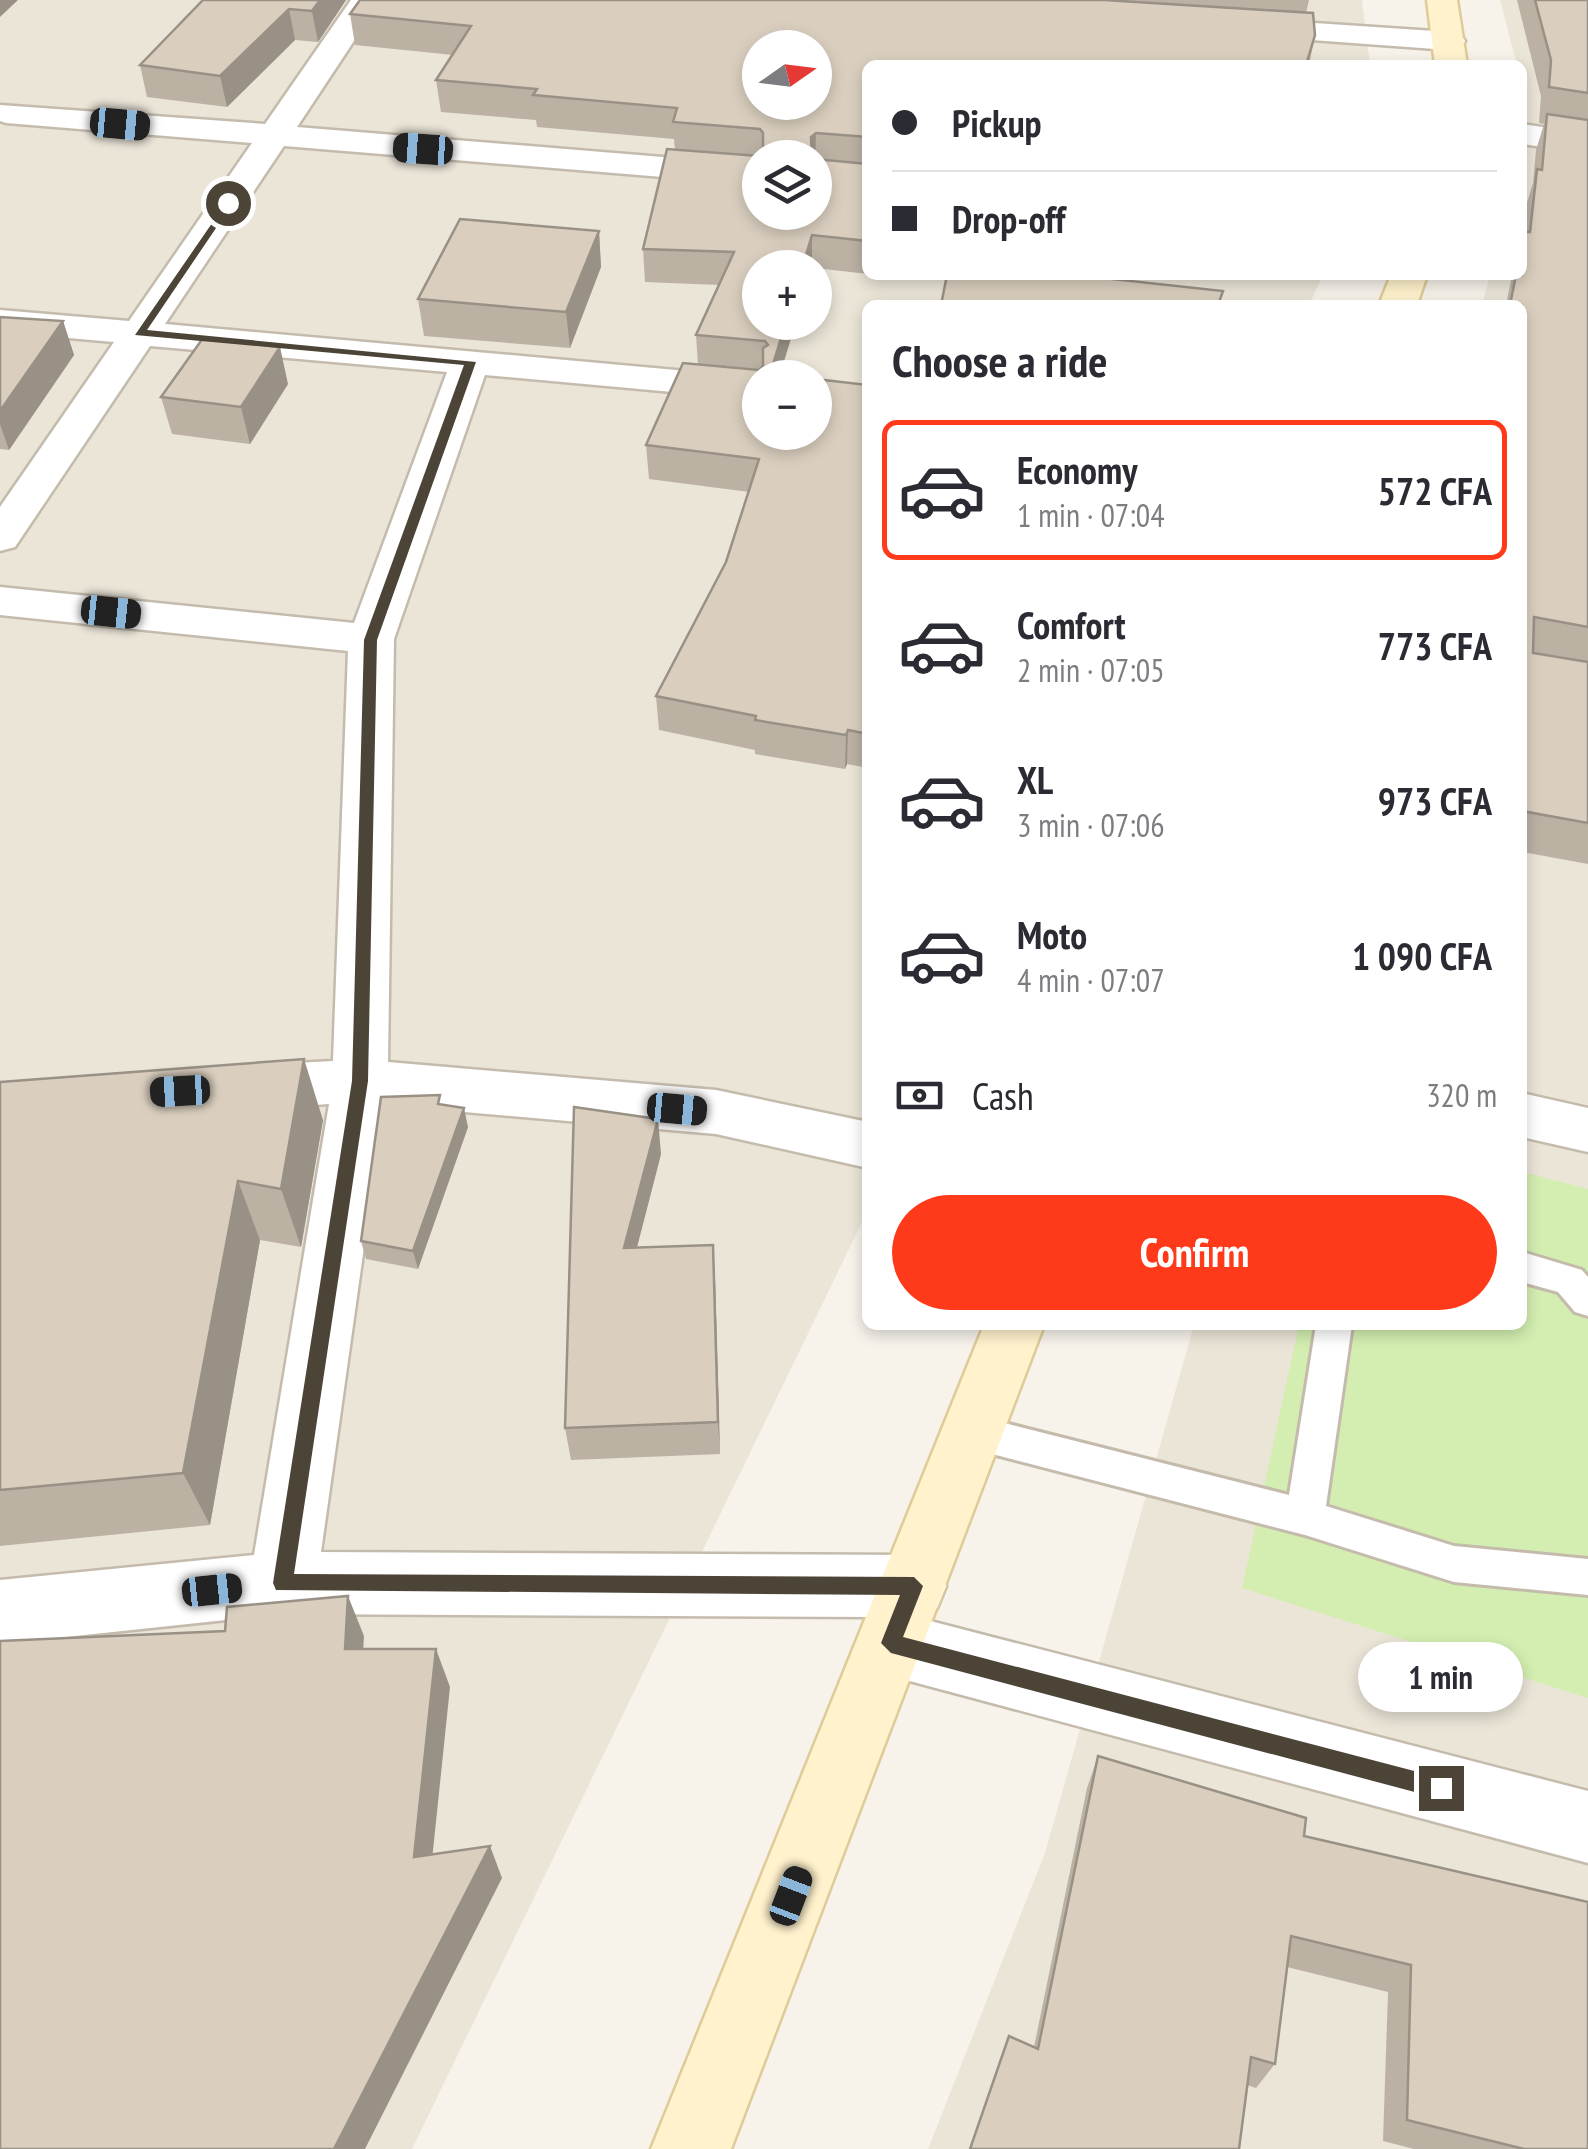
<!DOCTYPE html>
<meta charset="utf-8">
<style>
body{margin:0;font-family:"PT Sans Narrow",sans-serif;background:#f2f2f3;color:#2b2b33;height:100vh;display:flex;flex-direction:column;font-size:38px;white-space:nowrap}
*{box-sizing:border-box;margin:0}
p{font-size:32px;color:#7c7c81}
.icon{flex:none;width:55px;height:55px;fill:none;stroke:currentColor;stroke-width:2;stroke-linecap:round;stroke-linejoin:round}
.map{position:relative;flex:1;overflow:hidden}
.panel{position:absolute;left:862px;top:300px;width:665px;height:1030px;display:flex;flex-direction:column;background:#fff;border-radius:15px;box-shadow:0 5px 15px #0003}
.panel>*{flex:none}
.banner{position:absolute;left:862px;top:60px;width:665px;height:220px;border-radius:15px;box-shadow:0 5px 15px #0003;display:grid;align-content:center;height:220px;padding:0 30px;background:#fff}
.needle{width:65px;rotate:76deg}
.tools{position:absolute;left:742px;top:30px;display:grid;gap:20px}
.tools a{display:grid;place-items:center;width:90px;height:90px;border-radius:50%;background:#fff;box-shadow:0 5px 15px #0003;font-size:50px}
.end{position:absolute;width:45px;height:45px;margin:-22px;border:12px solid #4c4437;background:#fff;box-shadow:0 0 0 5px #fff}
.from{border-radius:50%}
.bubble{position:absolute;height:70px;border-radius:35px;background:#fff;box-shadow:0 5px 15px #0003;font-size:32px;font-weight:800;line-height:70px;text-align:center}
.car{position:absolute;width:30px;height:60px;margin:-30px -15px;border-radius:12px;box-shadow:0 0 8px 2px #0007;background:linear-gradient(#222 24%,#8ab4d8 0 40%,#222 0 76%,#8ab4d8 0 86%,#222 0)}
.banner b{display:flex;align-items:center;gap:35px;height:95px;font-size:38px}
.banner b+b{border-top:2px solid #e1e1e2}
.banner i{width:25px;height:25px;background:#2b2b33}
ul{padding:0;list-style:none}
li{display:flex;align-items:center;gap:30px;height:140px;margin:0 20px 15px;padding:0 10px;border:5px solid transparent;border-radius:15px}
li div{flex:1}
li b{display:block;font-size:38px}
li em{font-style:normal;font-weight:800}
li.current{border-color:#ff3a1a}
li>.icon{width:90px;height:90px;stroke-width:1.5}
h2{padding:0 30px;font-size:45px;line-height:120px}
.pay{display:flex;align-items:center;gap:25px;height:110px;padding:0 30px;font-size:38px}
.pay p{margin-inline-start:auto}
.primary-button{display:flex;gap:20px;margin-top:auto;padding:20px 30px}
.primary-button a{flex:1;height:115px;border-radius:60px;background:#ff3a1a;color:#fff;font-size:40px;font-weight:800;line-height:115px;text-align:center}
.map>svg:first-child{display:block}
</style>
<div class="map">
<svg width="1588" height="2149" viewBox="0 0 1588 2149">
<rect width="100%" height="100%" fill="#f7f3eb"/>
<!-- residential -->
<g fill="#ebe5d8" fill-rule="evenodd">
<path d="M0,0H1362L1370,65H868V275H1323L1309,305H868L867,1212L412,2149H0ZM760,48H815V102H760ZM760,158H815V212H760ZM760,268H815V322H760ZM760,378H815V432H760Z"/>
<polygon points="1500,0 1588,0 1588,2149 928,2149 1045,1853 1194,1325 1522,1325 1522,305 1482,305 1490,275 1522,275 1522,135 1527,106 1522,65 1517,65"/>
</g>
<!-- green -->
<polygon fill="#d3eeb0" points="1523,1172 1588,1189 1588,1698 1242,1588 1299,1325 1522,1325"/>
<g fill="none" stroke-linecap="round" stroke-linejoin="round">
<defs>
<g id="lane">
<polygon points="1522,1252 1582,1270 1588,1277 1588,1316 1575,1312 1558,1292 1522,1282"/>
<polygon points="1316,1325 1352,1325 1326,1506 1454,1546 1588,1559 1588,1595 1454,1582 1305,1535 973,1449 960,1444 954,1432 960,1420 973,1415 1289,1495"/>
</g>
<g id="street">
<polygon points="351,0 381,0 297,127 760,165 760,185 284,146 165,324 765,378 760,378 760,400 485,375 394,639 388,1062 716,1090 868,1122 868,1168 716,1134 384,1105 321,1552 913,1555 937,1564 946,1586 937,1608 915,1617 1588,1791 1588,1863 891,1676 867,1666 857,1643 867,1620 874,1617 283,1614 0,1644 0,1580 254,1555 329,1104 238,1110 218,1103 210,1088 218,1073 238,1066 333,1061 348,651 0,615 0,587 354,623 447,372 150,346 15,547 0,551 0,507 114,342 0,332 0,310 129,321 252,143 6,123 0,121 0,105 265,124"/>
<polygon points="1240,18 1449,32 1460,34 1465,41 1460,48 1449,50 1229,34 1224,27 1229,20"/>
<polygon points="1522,124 1588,134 1588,154 1522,144"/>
<polygon points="1522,1093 1588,1108 1588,1152 1522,1137"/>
</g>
<g id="secondary">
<polygon points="1427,0 1457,0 1467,65 1435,65"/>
<polygon points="1391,275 1427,275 1417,305 1379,305"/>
<polygon points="984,1325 1044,1325 731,2149 651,2149"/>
</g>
</defs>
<!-- lane casing -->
<use href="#lane" stroke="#c4bbac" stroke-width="6"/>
<!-- street casing -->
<use href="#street" stroke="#c4bbac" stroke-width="5"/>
<!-- secondary casing -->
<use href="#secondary" stroke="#decb98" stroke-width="5"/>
<!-- lane -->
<use href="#lane" fill="#fff" fill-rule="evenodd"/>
<!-- street -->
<use href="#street" fill="#fff" fill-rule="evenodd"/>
<!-- secondary -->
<use href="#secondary" fill="#fff2cd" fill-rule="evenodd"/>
</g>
<!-- wall -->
<g fill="#bbb2a4">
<polygon points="203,0 346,0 318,42 295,40 227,107 147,97 140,65"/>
<polygon points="360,0 1309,0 1306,13 1315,35 1309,65 868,65 868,274 815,268 760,268 780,375 868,385 868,768 847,764 845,769 755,754 755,750 659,730 656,696 726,562 749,492 649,479 646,445 698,365 696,335 719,285 645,282 643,249 675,150 674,139 537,127 536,120 441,112 436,80 453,55 355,45 350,14"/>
<polygon points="1517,0 1588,0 1588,864 1522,852 1522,305 1506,305 1512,275 1522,275 1522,237 1526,206 1533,183 1536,150 1544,124 1539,123 1541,96"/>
<polygon points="599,231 601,267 570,348 424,336 418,299"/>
<polygon points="875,275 929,275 927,280"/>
<polygon points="0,317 63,321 74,355 9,450 0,449"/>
<polygon points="288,384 250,444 172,434 161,397"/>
<polygon points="0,1082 323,1120 301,1247 260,1240 210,1525 0,1546"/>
<polygon points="442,1105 468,1127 418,1269 366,1259 361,1241"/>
<polygon points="661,1154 637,1247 715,1279 720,1454 571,1460 565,1428"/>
<polygon points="1098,1756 1304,1836 1588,2149 1414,2149 1383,2141 1388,1992 1287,1967 1275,2064 1256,2088 1247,2085 1239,2149 1034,2047 1087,1788"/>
</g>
<!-- shaded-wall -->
<g fill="#999186">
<polygon points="0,0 18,0 0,17"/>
<polygon points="320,0 346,0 318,42 312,11"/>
<polygon points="289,9 295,40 227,107 220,76"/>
<polygon points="816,133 815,166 815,158 811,158 811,137"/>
<polygon points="599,231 601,267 570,348 566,312"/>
<polygon points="812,235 812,268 802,268"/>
<polygon points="63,321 74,355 9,450 0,424 0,411"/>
<polygon points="786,322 796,322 779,378 770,374"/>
<polygon points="280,347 288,384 250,444 241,407"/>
<polygon points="848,730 847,764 845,769 846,735"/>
<polygon points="304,1059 323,1120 301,1247 281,1189"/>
<polygon points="464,1108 468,1127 418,1269 413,1251"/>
<polygon points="658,1119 661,1154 628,1282 624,1248"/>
<polygon points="238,1181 260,1240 210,1525 183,1473"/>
<polygon points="713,1245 715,1279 720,1454 718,1422"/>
<polygon points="348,1596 364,1636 361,1687 345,1649"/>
<polygon points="436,1649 450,1687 429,1889 414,1857"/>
<polygon points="490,1846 502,1878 365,2149 334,2149"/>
</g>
<!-- building -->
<g fill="#dacfbf" stroke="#999186" stroke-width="2.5" fill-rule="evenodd">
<polygon points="203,0 320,0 312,11 289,9 220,76 140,65"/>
<path d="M360,0H1104L1313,13L1315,35L1306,65H868V137L816,133L811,137L812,158H760V212H815V159L868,164V241L812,235L802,268H760V322H786L770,374L804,378H760V432H815V379L868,385V734L848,730L846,735L755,720L756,716L656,696L726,562L759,459L646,445L683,363L759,370L763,366V348L768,345L765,341L696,335L734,252L643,249L667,149L759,156L763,153V133L760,129L673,122L677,108L533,95L537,89L436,80L471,26L350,14ZM760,48H815V102H760Z"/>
<polygon points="1535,0 1588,0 1588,93 1549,87 1551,60"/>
<polygon points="1547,114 1588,120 1588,627 1534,617 1533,653 1588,662 1588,823 1522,811 1522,305 1510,305 1516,275 1522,275 1522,240 1524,232 1530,232 1537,169 1542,170"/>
<polygon points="460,219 599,231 566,312 418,299"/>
<polygon points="947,275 1084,275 1084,276 1223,291 1218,305 941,305"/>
<polygon points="0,317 63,321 0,411"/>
<polygon points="203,338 280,347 241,407 161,397"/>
<polygon points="304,1059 281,1189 238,1181 183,1473 0,1490 0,1082"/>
<polygon points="440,1095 438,1104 464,1108 413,1251 361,1241 381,1097"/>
<polygon points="574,1107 658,1119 624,1248 713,1245 718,1422 565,1428"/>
<polygon points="348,1596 345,1649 436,1649 414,1857 490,1846 334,2149 0,2149 0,1641 225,1631 227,1607"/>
<polygon points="1098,1756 1306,1818 1304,1836 1588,1902 1588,2149 1524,2149 1407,2120 1411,1965 1291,1936 1275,2064 1251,2057 1239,2149 970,2149 1009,2036 1038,2049"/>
</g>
<!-- route -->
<polygon fill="#4c4437" points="228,200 233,203 147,330 476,362 377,640 368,1081 294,1574 914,1577 923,1586 903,1637 1441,1778 1449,1781 1452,1788 1449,1796 1441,1799 891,1653 881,1643 900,1595 276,1590 273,1583 352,1081 364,640 464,365 135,335"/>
</svg>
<div class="tools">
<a><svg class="needle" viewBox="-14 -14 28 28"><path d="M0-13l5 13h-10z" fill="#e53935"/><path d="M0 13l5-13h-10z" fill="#7c7c81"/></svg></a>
<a><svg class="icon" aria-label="layers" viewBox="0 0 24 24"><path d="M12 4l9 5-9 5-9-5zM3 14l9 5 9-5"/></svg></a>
<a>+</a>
<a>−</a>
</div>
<i class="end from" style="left:228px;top:203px"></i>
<i class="end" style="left:1441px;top:1788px"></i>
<div class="bubble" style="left:1358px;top:1642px;width:165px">1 min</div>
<i class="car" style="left:120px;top:124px;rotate:95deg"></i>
<i class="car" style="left:423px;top:149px;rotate:274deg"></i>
<i class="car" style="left:111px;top:612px;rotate:96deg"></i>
<i class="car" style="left:180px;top:1091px;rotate:267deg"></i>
<i class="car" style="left:677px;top:1109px;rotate:95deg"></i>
<i class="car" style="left:212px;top:1590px;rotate:84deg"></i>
<i class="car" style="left:791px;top:1896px;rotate:21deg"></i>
<div class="banner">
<b><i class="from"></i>Pickup</b>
<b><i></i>Drop-off</b>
</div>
<section class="panel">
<h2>Choose a ride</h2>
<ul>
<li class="current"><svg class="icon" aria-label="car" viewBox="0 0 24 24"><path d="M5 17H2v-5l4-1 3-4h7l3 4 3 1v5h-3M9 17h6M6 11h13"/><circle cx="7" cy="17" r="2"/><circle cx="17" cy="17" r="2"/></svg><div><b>Economy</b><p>1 min · 07:04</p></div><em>572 CFA</em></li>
<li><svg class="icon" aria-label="car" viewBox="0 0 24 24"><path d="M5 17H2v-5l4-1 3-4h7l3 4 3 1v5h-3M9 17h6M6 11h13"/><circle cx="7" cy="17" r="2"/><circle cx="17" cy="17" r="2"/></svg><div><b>Comfort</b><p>2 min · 07:05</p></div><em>773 CFA</em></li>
<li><svg class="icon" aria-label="car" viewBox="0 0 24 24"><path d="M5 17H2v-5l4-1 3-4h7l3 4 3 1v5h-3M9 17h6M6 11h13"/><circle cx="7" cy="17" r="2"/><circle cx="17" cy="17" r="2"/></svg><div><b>XL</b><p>3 min · 07:06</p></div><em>973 CFA</em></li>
<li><svg class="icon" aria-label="car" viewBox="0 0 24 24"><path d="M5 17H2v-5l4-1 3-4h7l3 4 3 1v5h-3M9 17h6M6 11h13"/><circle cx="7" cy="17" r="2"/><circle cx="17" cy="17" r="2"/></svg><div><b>Moto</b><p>4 min · 07:07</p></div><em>1 090 CFA</em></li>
</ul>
<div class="pay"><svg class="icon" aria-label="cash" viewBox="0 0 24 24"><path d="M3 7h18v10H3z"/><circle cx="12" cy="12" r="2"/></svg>Cash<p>320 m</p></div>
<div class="primary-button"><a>Confirm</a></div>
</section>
</div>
